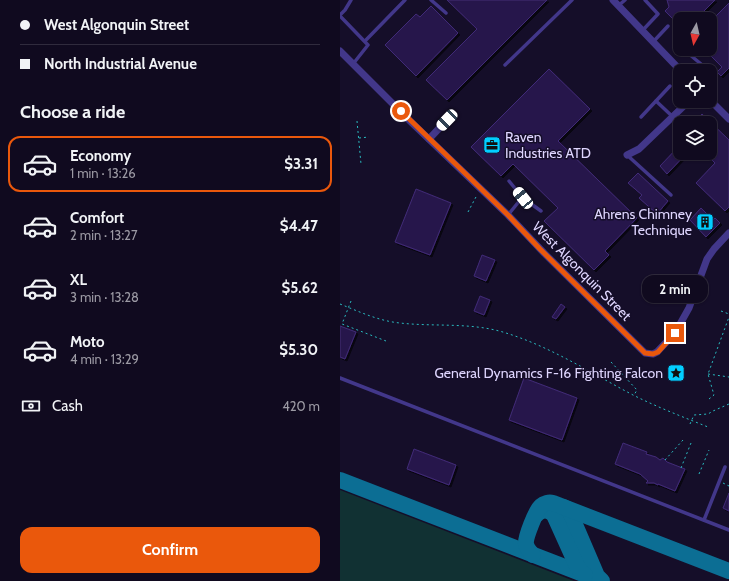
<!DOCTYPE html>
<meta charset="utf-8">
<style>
body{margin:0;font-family:Cabin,sans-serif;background:#191328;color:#f1f3f6;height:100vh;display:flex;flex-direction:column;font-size:15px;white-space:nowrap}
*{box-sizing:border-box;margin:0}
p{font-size:13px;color:#9c9aa4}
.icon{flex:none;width:22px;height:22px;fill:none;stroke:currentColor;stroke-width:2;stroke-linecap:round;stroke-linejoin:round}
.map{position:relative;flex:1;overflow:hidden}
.panel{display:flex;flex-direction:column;background:#100a1f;width:340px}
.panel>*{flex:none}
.guide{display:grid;align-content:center;height:88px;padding:0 20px;background:#100a1f}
.needle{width:26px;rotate:188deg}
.buttons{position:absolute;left:333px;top:12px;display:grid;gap:8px}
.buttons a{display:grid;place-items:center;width:44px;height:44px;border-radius:8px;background:#100a1f;box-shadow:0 1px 3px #0004,0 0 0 1px #302b3d;font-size:20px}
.end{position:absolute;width:18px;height:18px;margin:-9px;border:5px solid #ea580c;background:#fff;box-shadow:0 0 0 2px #fff}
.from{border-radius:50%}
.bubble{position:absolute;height:28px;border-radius:12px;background:#100a1f;box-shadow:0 1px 3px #0004,0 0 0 1px #302b3d;font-size:13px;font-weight:800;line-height:28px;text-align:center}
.car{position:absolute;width:12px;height:24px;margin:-12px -6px;border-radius:5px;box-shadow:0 0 3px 1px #0007;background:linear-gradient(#fff 24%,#345 0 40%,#fff 0 76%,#345 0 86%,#fff 0)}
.guide b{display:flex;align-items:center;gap:14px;height:38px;font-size:15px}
.guide b+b{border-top:1px solid #302b3d}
.guide i{width:10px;height:10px;background:#f1f3f6}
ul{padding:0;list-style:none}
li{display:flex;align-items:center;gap:12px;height:56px;margin:0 8px 6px;padding:0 12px;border:2px solid transparent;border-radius:12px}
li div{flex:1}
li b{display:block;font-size:15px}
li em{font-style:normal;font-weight:800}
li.current{border-color:#ea580c}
li>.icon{width:36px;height:36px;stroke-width:1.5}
h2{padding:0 20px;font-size:18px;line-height:48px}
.pay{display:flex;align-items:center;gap:10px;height:44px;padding:0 20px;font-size:15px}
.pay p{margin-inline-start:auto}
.action{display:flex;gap:8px;margin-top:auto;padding:8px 20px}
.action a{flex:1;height:46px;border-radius:12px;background:#ea580c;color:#fff;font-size:16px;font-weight:800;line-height:46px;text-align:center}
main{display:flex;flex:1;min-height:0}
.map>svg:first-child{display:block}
</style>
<main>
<section class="panel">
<div class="guide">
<b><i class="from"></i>West Algonquin Street</b>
<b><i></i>North Industrial Avenue</b>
</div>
<h2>Choose a ride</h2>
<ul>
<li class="current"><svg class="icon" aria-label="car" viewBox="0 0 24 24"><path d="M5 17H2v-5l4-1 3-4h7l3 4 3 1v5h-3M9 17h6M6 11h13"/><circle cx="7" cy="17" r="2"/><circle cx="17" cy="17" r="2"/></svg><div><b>Economy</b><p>1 min · 13:26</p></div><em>$3.31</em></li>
<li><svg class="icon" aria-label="car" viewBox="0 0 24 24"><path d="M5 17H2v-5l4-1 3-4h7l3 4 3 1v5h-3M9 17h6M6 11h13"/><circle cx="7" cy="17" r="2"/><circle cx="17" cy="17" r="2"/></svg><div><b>Comfort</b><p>2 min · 13:27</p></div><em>$4.47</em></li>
<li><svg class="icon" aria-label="car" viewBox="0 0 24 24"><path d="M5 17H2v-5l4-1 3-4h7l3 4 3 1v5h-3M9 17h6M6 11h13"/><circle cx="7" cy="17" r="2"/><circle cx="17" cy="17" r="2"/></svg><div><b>XL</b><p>3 min · 13:28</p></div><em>$5.62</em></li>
<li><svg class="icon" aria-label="car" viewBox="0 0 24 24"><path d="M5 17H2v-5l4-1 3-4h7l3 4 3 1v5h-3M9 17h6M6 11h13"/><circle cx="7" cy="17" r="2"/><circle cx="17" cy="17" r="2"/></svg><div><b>Moto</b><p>4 min · 13:29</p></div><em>$5.30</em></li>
</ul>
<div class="pay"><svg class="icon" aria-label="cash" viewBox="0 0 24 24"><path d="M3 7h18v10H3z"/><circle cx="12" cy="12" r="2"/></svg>Cash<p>420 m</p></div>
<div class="action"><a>Confirm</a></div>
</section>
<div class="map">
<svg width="389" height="581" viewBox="0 0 389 581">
<defs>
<filter id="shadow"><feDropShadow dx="2" dy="2" stdDeviation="0" flood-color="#0009"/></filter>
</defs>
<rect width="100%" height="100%" fill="#150e29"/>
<!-- green -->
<polygon fill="#113133" points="0,490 234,581 0,581"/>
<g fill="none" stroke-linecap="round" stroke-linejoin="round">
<!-- taxiway -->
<g stroke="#0c6e94" stroke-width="16">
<polyline points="0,480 261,581"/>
<polyline points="223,507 227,509 230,513 257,576 262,581"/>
<path d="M196,515C202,509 208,509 214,515L237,566L241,572L245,575"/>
<path d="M193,555C190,552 187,549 186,544C185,538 196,510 201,506C204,503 209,502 213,503L389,571"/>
</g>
</g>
<!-- building -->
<g fill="#28194b" stroke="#412a78" filter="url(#shadow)">
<polygon points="107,0 207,0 107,100 86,80 137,29"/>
<polygon points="327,0 375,0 356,19 340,19 340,26 325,11 329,7"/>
<polygon points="389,3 389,68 381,76 377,72 382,67 364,49 370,49 370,22"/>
<polygon points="91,6 118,33 76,76 45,45 76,14 80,17"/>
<polygon points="340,28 340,43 333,35"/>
<polygon points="209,69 250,109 218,141 297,218 265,251 269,255 254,270 204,221 218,208 173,164 161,176 131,147"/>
<polygon points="362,114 389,140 389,207 385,211 356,183 375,163 365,153 370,153 370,123 354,123"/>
<polygon points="340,145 340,153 347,153 327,174 320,166"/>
<polygon points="298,173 328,201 317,214 299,198 302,195 288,183"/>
<polygon points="76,189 111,203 90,255 55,242"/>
<polygon points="361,208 373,220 375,218 380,223 366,237 350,220"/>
<polygon points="142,255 155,260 146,281 134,276"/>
<polygon points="140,296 150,300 144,315 134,311"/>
<polygon points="221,304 225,307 216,319 212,317"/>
<polygon points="0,326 16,332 5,359 0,357"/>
<polygon points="184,378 237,398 222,440 169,420"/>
<polygon points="283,443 307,452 306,454 316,457 320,460 323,458 327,462 345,469 335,491 318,484 318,485 314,483 306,483 308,481 300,474 275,464"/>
<polygon points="74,449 116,465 109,485 67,469"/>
<polygon points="389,493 389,511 383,508"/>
</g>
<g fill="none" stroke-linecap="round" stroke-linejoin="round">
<!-- path -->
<g stroke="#29bbc0" stroke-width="1" stroke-dasharray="2 3" stroke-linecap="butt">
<polyline points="17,121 21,164"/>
<polyline points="19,138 29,137"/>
<polyline points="128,212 137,195"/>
<polyline points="11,301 2,324 46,341"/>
<path d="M0,304C20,312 39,321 60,323C95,327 132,322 166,333C211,347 251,373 293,395C317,407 343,417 368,427"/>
<polyline points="381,311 389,314"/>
<polyline points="271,362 297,390 294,395"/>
<polyline points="368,374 389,377"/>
<polyline points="369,399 374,395 368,374 389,317"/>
<polyline points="350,424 354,415 368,414 373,411 389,404"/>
<polyline points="325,460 343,440"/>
<polyline points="341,468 351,443"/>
<polyline points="359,474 369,450"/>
<polyline points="383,483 389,486"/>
</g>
<!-- service -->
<g stroke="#42378a" stroke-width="3.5">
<polyline points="91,0 106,13"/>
<polyline points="278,6 285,0"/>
<polyline points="0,15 5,10 11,0"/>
<polyline points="0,16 28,45 13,64"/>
<polyline points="302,31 318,14 305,0"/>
<polyline points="25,41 65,0"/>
<polyline points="313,42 328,26"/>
<polyline points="349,54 361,64 355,71"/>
<polyline points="165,65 232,0"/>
<polyline points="316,101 333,117"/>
<polyline points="301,117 330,86"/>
<polyline points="287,155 331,195"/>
<polyline points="169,181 183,198"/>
<polyline points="168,215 181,199 183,198 201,211"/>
<polyline points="0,378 389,530"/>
<polyline points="364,520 385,467"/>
</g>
<!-- minor -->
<g stroke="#42378a" stroke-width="7">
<polyline points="273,0 341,71"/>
<polyline points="0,51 70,121 168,215 204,253 305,353 313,354 317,352 335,333 349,308 367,259 374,249 389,233"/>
<polyline points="370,100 389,119"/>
<polyline points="89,139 107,120"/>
<polyline points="287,155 299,149 349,101"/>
</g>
</g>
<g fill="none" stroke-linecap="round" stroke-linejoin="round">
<!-- route -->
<polyline stroke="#ea580c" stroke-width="5" points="61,111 168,215 200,249 305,353 313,354 318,352 335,333"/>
</g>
<!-- icons -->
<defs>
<symbol id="office-square" viewBox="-11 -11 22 22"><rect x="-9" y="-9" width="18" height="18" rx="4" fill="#02ceff" stroke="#150e29"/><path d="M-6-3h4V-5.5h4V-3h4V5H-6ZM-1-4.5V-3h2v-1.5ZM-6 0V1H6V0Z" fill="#111"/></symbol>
<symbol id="building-square" viewBox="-11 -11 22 22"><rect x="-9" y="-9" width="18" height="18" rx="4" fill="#02ceff" stroke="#150e29"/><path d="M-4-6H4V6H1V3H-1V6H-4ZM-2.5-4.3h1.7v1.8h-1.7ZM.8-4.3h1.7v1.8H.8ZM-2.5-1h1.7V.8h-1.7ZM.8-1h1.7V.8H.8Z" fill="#111"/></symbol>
<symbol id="sight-square" viewBox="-11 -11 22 22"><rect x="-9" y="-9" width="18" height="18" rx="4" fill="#02ceff" stroke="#150e29"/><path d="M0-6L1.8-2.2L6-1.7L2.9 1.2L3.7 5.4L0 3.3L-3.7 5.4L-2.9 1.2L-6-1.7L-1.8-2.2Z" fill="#111"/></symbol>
</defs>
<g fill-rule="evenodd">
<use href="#office-square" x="142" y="135" width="20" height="20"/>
<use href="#building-square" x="355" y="212" width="20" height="20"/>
<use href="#sight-square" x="326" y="363" width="20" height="20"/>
</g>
<g text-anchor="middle" stroke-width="3" stroke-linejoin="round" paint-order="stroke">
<!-- poi labels -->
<g font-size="14" fill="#dfd6ff" stroke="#150e29" text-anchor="end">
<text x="165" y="142" text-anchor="start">Raven<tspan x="165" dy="16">Industries ATD</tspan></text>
<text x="352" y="219">Ahrens Chimney<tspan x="352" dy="16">Technique</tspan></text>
<text x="323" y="378">General Dynamics F-16 Fighting Falcon</text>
</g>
<!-- street labels -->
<g font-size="14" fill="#dfd6ff" stroke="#150e29">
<text transform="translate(242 271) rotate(45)" y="5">West Algonquin Street</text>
</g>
</g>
</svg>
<div class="buttons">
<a><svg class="needle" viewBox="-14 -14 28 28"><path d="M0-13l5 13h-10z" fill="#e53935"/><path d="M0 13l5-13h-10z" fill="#9c9aa4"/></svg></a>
<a><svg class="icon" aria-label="locate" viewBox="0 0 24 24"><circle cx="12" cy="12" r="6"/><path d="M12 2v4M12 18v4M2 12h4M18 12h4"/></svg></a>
<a><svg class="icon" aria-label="layers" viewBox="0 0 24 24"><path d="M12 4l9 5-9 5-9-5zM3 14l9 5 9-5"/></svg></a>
</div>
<i class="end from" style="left:61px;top:111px"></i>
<i class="end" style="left:335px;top:333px"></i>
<div class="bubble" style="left:302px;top:275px;width:66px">2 min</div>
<i class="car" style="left:107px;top:120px;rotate:224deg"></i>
<i class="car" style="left:183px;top:198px;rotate:321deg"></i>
</div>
</main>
